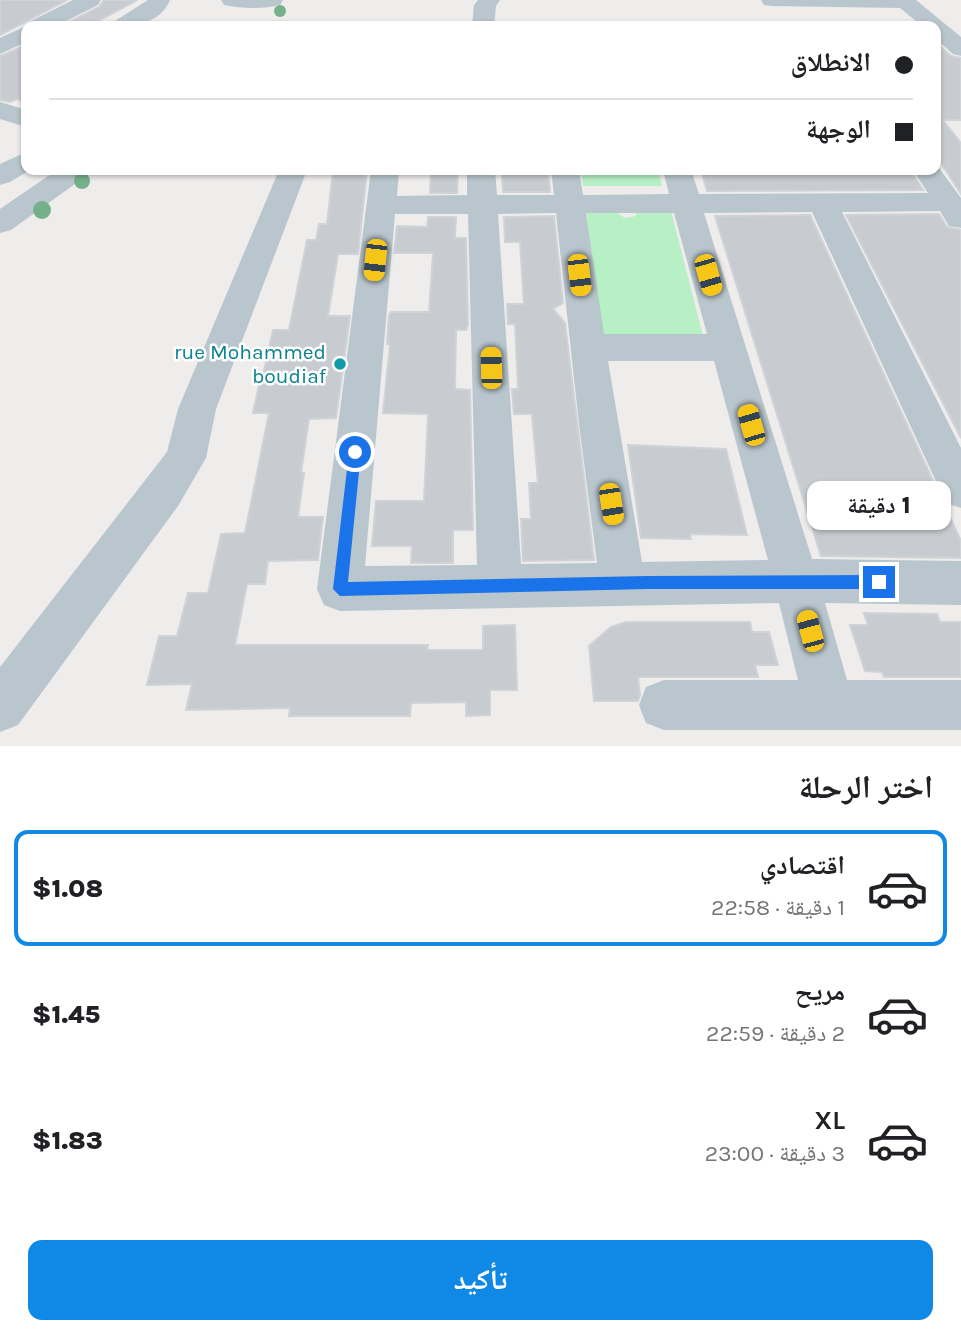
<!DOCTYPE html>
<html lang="ar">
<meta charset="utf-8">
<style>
body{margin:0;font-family:Karla,"Noto Naskh Arabic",sans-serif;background:#f2f2f2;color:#202124;direction:rtl;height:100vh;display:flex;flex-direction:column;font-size:26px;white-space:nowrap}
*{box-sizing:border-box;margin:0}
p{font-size:23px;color:#757577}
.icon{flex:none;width:38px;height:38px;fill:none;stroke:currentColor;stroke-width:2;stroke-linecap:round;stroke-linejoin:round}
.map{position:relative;height:746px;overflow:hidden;direction:ltr}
.details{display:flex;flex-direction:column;background:#fff;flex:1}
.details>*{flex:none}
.banner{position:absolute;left:21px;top:21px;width:920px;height:154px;border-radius:14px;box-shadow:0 2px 5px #0004;direction:rtl;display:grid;align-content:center;height:154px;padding:0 28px;background:#fff}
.end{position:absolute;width:32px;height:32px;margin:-16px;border:9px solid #1a73e8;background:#fff;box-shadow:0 0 0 4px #fff}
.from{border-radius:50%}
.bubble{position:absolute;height:49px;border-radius:14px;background:#fff;box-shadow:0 2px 5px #0004;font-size:23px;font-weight:800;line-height:49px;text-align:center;direction:rtl}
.car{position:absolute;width:21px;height:42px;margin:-21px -10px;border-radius:9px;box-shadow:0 0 5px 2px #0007;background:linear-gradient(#f5c518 24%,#345 0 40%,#f5c518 0 76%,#345 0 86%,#f5c518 0)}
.banner b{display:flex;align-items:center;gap:24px;height:66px;font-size:26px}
.banner b+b{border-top:2px solid #e0e0e0}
.banner i{width:18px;height:18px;background:#202124}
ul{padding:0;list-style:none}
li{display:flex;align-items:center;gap:21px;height:116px;margin:0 14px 10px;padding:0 14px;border:4px solid transparent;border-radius:14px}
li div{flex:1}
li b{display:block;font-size:26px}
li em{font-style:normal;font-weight:800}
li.on{border-color:#1088e5}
li>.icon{width:63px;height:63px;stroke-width:1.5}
h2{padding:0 28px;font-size:32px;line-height:84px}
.primary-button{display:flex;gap:14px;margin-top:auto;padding:14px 28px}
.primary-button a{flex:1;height:80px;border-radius:14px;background:#1088e5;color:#fff;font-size:28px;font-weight:800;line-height:80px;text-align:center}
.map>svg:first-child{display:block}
</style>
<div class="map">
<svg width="961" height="746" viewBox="0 0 961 746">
<rect width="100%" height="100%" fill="#efecec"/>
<!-- green -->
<g fill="#b7f0c5">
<polygon points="581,170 658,170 662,186 583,186"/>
<polygon points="586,211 615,212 625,218 636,216 637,211 671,211 703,336 603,335"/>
</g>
<!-- building -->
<g fill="#c8ccd1" stroke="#cfd3d8" stroke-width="2">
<polygon points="0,0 67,0 0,35"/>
<polygon points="104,0 137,0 89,26 61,26 99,7"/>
<polygon points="936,43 951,56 961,58 961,120 943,120 961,143 961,194 936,155"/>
<polygon points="26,45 26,103 17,99 10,102 0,100 0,56"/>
<polygon points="333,170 367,170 358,254 338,254 328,316 350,316 336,418 309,419 301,473 304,473 298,517 323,517 318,560 268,561 265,584 247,584 235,645 428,645 427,650 483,650 483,626 515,625 517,690 490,690 490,715 466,716 466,702 411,703 410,716 289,716 290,708 186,710 192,684 147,685 159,636 177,636 188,593 208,593 221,534 245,533 269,413 253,413 261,375 263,375 273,330 289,330 307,240 316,240 319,224 327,224"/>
<polygon points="431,170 458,170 457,193 430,193"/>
<polygon points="515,170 548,170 550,192 503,192 502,174 515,174"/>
<polygon points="701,170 910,170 923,190 707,191"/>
<polygon points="939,214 947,227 961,230 961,438 846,215"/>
<polygon points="810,215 961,541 961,558 821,556 715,216"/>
<polygon points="554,216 563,303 553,309 565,323 594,560 523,561 521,519 531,519 529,483 538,483 532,414 514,414 512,389 518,389 515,324 508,324 507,304 524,304 520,242 505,242 504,217"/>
<polygon points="428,217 456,217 455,238 466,238 468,324 466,330 456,330 455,389 470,390 473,530 453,530 453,563 411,563 412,546 372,546 376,501 424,501 428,414 383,413 390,344 387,344 389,315 391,312 429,312 433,253 394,253 397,226 427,227"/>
<polygon points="628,445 726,449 747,535 690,534 691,539 641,538"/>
<polygon points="864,613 937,614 940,622 961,622 961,677 884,677 882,672 865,671 850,625 868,625"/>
<polygon points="626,622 750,622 752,632 769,632 778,665 755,665 758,677 638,677 640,695 638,701 594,701 589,646 611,627"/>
</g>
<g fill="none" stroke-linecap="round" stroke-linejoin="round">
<!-- minor -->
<g fill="#b9c6cd" fill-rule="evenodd">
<polygon points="73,0 101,0 98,5 56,26 28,26 31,21"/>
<path d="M148,0H170C160,24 134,26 112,26L115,21Z"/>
<path d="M221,0H283L280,5C261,9 243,9 224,5Z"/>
<polygon points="478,0 500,0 496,6 494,26 472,26 474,5"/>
<polygon points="761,0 916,0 961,37 961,56 953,54 936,39 936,26 922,26 900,8 772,6 764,5"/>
<polygon points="26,26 26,42 0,54 0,38"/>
<polygon points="0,102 26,110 26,127 0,119"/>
<polygon points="26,152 26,170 30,170 10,182 0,185 0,164"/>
<path d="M936,164L961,198V228L949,226L940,211L842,212L961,448V508L946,503L812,212L704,213L812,559L961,561V605L825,603L847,680H961V730H664L646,723L639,705L646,687L664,680H798L779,603L340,611L324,605L317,589L371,170H399L397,196L467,195V170H495L497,195H554L551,170H579L583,195L669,194L663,170H691L699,194L928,193L913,170H936ZM556,213L579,424L597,563L521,564L498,214ZM586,213H674L707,334H604ZM395,214H468L477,565L365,566ZM608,361H714L768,560L642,562Z"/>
<polygon points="57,170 90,170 86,176 11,230 0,233 0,209"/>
<polygon points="279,170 307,170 216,409 206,458 178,506 18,725 0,732 0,667 167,452 178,409"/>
</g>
</g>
<!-- trees -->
<g fill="#75b08a">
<circle cx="280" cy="11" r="6"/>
<circle cx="82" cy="181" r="8"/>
<circle cx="42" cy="210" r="9"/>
</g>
<!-- route -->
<polygon fill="#1a73e8" points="355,447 361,452 348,582 648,576 879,575 886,582 879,589 648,589 340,596 333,589 349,452"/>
<!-- markers -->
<circle fill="#0f9aa8" stroke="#fff" stroke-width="2.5" cx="340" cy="364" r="7"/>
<g text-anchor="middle" stroke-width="5" stroke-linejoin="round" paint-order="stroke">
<!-- culture labels -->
<g font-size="21" fill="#0d838f" stroke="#fff" text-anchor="end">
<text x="326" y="359">rue Mohammed<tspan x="326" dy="24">boudiaf</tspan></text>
</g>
</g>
</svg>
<i class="end from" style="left:355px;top:452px"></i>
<i class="end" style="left:879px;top:582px"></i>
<div class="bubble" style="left:807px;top:481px;width:144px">1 دقيقة</div>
<i class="car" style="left:375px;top:260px;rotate:186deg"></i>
<i class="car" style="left:579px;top:275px;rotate:173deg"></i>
<i class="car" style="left:708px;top:275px;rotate:164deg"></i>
<i class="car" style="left:491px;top:368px;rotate:358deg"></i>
<i class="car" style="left:751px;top:425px;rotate:344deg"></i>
<i class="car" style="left:611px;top:504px;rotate:171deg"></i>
<i class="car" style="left:810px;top:631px;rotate:345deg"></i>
<div class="banner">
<b><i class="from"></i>الانطلاق</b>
<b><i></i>الوجهة</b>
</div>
</div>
<section class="details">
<h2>اختر الرحلة</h2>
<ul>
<li class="on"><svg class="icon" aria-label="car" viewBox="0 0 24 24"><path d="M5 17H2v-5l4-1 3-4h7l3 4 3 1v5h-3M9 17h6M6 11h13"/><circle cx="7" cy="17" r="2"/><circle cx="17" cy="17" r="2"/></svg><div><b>اقتصادي</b><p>1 دقيقة · 22:58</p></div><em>$1.08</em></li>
<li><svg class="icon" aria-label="car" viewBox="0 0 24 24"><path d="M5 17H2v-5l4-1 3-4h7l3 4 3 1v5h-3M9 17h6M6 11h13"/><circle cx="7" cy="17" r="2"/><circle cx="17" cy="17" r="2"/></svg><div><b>مريح</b><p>2 دقيقة · 22:59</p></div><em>$1.45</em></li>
<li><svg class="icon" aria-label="car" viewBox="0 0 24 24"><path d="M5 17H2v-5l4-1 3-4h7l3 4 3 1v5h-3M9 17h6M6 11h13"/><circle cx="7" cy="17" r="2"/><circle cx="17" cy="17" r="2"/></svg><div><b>XL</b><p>3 دقيقة · 23:00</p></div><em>$1.83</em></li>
</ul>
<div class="primary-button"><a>تأكيد</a></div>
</section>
